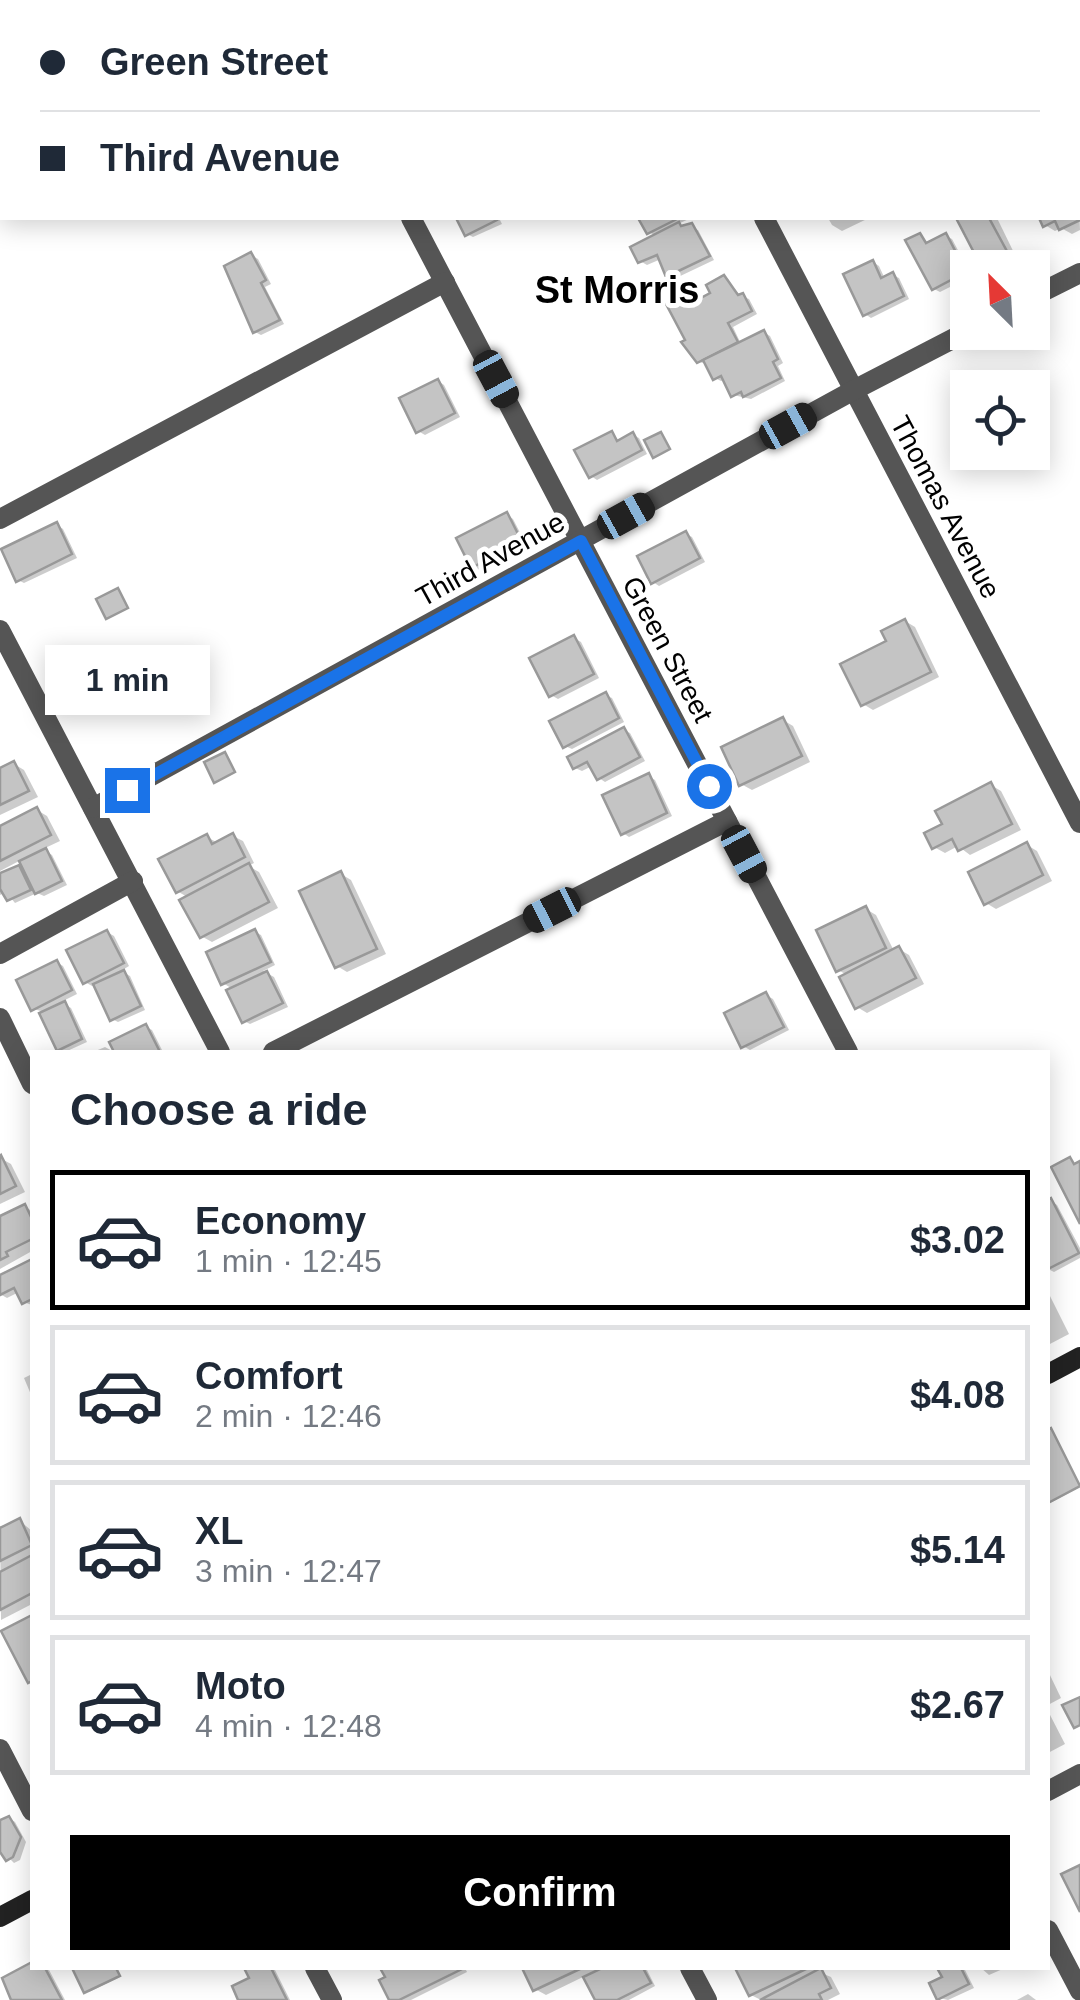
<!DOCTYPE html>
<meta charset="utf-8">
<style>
body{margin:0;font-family:Arial,sans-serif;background:#f6f6f7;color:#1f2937;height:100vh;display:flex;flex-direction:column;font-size:38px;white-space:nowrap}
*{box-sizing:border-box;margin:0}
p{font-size:32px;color:#747a83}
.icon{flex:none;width:55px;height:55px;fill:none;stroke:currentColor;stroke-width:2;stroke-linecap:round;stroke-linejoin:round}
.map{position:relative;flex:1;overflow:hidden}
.details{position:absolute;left:30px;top:1050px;width:1020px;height:920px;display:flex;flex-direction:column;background:#fff;border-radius:0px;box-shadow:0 5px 25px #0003}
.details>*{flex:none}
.guide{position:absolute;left:0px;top:0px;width:1080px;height:220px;box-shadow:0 5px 25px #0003;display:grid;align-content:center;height:220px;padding:0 40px;background:#fff}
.needle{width:65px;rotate:336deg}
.buttons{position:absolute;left:950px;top:250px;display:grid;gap:20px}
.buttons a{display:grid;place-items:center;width:100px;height:100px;border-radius:0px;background:#fff;box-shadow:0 5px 25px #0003;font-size:50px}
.end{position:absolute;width:45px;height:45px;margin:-22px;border:12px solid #1a73e8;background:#fff;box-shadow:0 0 0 5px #fff}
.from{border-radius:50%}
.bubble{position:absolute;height:70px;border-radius:0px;background:#fff;box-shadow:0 5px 25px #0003;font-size:32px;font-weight:700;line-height:70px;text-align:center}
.car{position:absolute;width:30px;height:60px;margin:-30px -15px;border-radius:12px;box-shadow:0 0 8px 2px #0007;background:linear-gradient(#222 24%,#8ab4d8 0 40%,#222 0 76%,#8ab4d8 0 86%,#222 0)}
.guide b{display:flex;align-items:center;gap:35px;height:95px;font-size:38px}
.guide b+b{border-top:2px solid #e0e1e3}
.guide i{width:25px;height:25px;background:#1f2937}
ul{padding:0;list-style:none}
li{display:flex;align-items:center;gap:30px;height:140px;margin:0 20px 15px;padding:0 20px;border:5px solid #e0e1e3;border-radius:0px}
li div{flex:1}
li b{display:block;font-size:38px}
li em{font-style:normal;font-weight:700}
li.on{border-color:#000}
li>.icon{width:90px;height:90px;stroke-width:1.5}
h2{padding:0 40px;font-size:45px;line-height:120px}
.button{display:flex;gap:20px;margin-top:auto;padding:20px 40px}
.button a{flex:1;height:115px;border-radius:0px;background:#000;color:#fff;font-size:40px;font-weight:700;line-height:115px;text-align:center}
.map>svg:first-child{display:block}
</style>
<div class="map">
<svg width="1080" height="2000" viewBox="0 0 1080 2000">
<rect width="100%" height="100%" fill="#fff"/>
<!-- shadow -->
<g fill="#0003">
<polygon points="161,0 182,0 184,2 156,2"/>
<polygon points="206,0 254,0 255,2 208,2"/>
<polygon points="729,0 819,0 724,2"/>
<polygon points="990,0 1036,0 1037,2 991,2"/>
<polygon points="1078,44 1080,49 1080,140 1078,138"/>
<polygon points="0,76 2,77 0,144"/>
<polygon points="1078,176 1080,230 1072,234 1061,228 1055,231 1045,225 1041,218 1078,218"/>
<polygon points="459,218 499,218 502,224 473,237 467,234"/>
<polygon points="641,218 691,218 678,224 698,230 714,260 674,279 668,275 661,259 647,265 640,261 656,236 649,232"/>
<polygon points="828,218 869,218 842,231 832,225"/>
<polygon points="959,218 997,218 1018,261 1005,268 984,267"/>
<polygon points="920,235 929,244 946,236 952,239 968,269 968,278 940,292 934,289"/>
<polygon points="251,255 258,259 271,284 265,287 284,324 261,335 255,332"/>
<polygon points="873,262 879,266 885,279 893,275 899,278 909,299 871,318 865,314"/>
<polygon points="724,278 741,296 749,299 757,314 733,327 741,344 763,332 770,336 783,363 778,366 785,381 751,399 733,395 725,380 721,381 715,378 708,364 699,362 684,343 688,341 692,293 701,301 713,294"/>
<polygon points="438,381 444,385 460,417 425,435 418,431"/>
<polygon points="612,433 620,442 633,435 639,438 647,454 597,480 591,476"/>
<polygon points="507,515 513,519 527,546 480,570 473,567"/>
<polygon points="57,525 63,529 77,558 24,583 18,580"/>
<polygon points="686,534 692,537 705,562 659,586 653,582"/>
<polygon points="905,621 915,627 939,677 873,710 863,704 889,643"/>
<polygon points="574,638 581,642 599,678 558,699 551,695"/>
<polygon points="605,695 612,698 624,722 572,749 565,746"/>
<polygon points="783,720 793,726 810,762 752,790 741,784"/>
<polygon points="624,730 630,733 645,761 605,782 599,778 592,766 582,771 575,768"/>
<polygon points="14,764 24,770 38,797 0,815 0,770"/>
<polygon points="648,776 655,780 672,816 629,837 623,833"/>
<polygon points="991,785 1001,791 1021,830 970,855 958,846 945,853 934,847 945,825"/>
<polygon points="37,810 47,816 60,841 43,849 52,855 67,885 44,896 37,893 15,903 6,892 0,895 0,876 24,865 21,860 0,871 0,828"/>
<polygon points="233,836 243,841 254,863 248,866 259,872 278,908 212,942 201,936 189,898 177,891 207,837 218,843"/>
<polygon points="1027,845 1037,851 1052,881 996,909 986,903"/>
<polygon points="341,874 351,880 386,954 347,972 337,966"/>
<polygon points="866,909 876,915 894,951 899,949 909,955 924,984 867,1013 857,1007 847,975 838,970"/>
<polygon points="107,932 114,936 129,966 121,971 130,976 145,1010 118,1022 112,1019 95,984 92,986 85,982"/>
<polygon points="255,932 261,935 275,965 263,971 274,977 288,1007 250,1024 244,1021 234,990 223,983"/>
<polygon points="56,962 63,966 77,994 61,1002 71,1008 87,1042 65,1052 58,1049 41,1011 33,1009"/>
<polygon points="766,995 773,999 789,1030 750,1050 743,1046"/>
<polygon points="146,1027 152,1030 163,1052 117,1052 112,1043"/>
<polygon points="105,1047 114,1052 93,1052"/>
<polygon points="0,1158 11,1164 25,1192 0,1204"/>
<polygon points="1051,1201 1057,1205 1080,1248 1080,1258 1054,1272 1048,1269 1048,1203"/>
<polygon points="25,1207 32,1211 32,1251 0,1269 0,1219"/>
<polygon points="32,1262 32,1305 23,1302 19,1292 7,1298 0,1294 0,1278"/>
<polygon points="1048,1292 1069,1334 1048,1345"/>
<polygon points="32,1374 32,1397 24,1378"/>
<polygon points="1051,1431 1080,1487 1048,1504 1048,1433"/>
<polygon points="20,1521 32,1531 32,1604 1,1620 0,1526 5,1529"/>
<polygon points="1048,1671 1061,1698 1048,1705"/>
<polygon points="1048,1711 1065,1744 1048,1753"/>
<polygon points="9,1818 15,1822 26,1842 20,1860 14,1863 0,1849 0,1823"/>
<polygon points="32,1965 48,1968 65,2000 16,2000 5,1979"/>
<polygon points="75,1968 116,1968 120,1977 89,1992"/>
<polygon points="250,1968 274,1968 290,2000 241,2000 252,1979 247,1969"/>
<polygon points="383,1968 465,1968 467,1972 411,2000 392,2000"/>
<polygon points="525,1968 646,1968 655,1986 629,2000 598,2000 585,1976 546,1995 535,1989"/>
<polygon points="738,1968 817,1968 819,1972 831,1977 840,1994 828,2000 761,2000 751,1995"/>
<polygon points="940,1968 964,1968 974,1988 948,2000 939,1998 945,1978"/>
<polygon points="981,1968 1005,1968 989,1975"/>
<polygon points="1028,1994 1036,2000 1017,2000"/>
</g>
<!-- building -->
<g fill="#c4c4c4" stroke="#999" stroke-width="2.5">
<polygon points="1078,184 1080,220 1059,230 1055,221 1043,227 1039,218 1078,218"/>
<polygon points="456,218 496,218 497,220 465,236"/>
<polygon points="638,218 679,218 647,234"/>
<polygon points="956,218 989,218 1009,255 982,268"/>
<polygon points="679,222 681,226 692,223 710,256 666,277 657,255 638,263 630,247"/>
<polygon points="920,233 926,243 946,233 966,272 932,290 905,240"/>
<polygon points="251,252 266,280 261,283 280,320 253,333 224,266"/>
<polygon points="873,260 881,278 893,272 904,296 863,316 843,274"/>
<polygon points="724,275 738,295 743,293 752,311 728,323 738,342 697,363 681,342 685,340 666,304 693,290 697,300 710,293 706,285"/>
<polygon points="764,330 778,359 773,362 781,378 743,397 741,392 731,397 721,376 713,380 703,360"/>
<polygon points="438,379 455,413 416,433 399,398"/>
<polygon points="612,431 617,441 633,432 642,450 589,478 574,450"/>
<polygon points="661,432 670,449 653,458 644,440"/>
<polygon points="507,512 522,542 471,568 456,538"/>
<polygon points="57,522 72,554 16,582 1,549"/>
<polygon points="686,531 700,558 651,584 637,556"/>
<polygon points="118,588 128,608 106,619 96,599"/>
<polygon points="905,619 931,672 861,706 840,664 886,641 881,631"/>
<polygon points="574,635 594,674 549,697 529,658"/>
<polygon points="606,692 619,718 563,748 549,721"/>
<polygon points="783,717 802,756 739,786 721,747"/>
<polygon points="624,727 640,757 597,780 587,762 573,769 567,757"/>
<polygon points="225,752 235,772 214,783 204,762"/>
<polygon points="14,761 29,791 0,805 0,768"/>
<polygon points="649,773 667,813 621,835 602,795"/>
<polygon points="991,782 1012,824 958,851 952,839 932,849 924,833 942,824 935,811"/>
<polygon points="37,807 51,835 0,861 0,826"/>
<polygon points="233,833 245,857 176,893 158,859 207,834 212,844"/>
<polygon points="1027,842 1043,875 984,905 968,872"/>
<polygon points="46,848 62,881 35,894 19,861"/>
<polygon points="249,863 269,902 200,938 179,900"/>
<polygon points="19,865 31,890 7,901 0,889 0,873"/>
<polygon points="341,871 377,949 335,968 299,891"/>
<polygon points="866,906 886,948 836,972 816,930"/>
<polygon points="255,929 271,962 221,985 206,952"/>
<polygon points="107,930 124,963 83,984 66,950"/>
<polygon points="899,946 916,978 855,1009 839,977"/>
<polygon points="57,960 72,990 31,1011 16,980"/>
<polygon points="124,970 141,1006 110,1021 93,984"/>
<polygon points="267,971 283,1003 242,1023 226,990"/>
<polygon points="766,992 784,1027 741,1048 724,1013"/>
<polygon points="65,1001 82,1039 57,1051 39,1013"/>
<polygon points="146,1024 160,1052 114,1052 109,1042"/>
<polygon points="1,1155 16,1186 0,1194 0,1156"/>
<polygon points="1070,1157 1074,1164 1080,1161 1080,1224 1051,1167"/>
<polygon points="1051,1198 1079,1253 1048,1269 1048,1200"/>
<polygon points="25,1204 32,1219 32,1239 6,1252 8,1256 0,1260 0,1216"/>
<polygon points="32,1259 32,1299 22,1304 14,1288 0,1295 0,1275"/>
<polygon points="1051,1428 1080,1486 1048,1503 1048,1430"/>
<polygon points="20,1518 32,1545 0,1561 0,1528"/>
<polygon points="32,1555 32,1593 0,1610 0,1572"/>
<polygon points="32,1615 32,1681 28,1683 1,1631"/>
<polygon points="1080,1697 1080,1725 1074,1728 1062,1705"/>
<polygon points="9,1816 21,1837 13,1857 6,1861 0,1852 0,1820"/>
<polygon points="1080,1865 1080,1912 1061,1874"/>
<polygon points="32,1962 32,1968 45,1968 62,2000 11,2000 2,1978"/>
<polygon points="72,1968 116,1968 120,1976 84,1993"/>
<polygon points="244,1968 271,1968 287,2000 238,2000 232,1986 249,1978"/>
<polygon points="380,1968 462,1968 462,1969 399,2000 389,2000 379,1980 385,1977"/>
<polygon points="522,1968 582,1968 533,1991"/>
<polygon points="602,1968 643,1968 651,1983 617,2000 595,2000 583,1977"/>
<polygon points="735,1968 808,1968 749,1996"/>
<polygon points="821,1968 831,1988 819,1994 822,2000 760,2000"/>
<polygon points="937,1968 961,1968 969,1984 937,2000 929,1983 942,1977"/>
</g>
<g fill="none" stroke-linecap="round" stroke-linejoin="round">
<!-- minor -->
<g stroke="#555" stroke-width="20">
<polyline points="297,0 298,2"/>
<polyline points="650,0 652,2"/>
<polyline points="411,218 848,1052"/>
<polyline points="764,218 1080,823"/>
<polyline points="1032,297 1080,273"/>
<polyline points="0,519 445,282"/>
<polyline points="0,630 220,1052"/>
<polyline points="93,808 854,390 968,331"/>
<polyline points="0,954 133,881"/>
<polyline points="0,1018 32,1084"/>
<polyline points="273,1052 727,821"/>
<polyline points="0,1749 32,1811"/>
<polyline points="1048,1791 1080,1774"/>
<polyline points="1048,1930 1080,1991"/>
<polyline points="315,1968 332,2000"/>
<polyline points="690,1968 707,2000"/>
</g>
<!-- secondary -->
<g stroke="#222" stroke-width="20">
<polyline points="1048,1374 1080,1357"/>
<polyline points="0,1917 32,1900"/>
</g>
</g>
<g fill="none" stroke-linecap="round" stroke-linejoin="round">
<!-- route -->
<polyline stroke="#1a73e8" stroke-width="12" points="127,790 581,541 709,786"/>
</g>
<g text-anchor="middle" stroke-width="10" stroke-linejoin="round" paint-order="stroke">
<!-- street labels -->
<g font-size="28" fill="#000" stroke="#fff">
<text transform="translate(946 507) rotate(62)" y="10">Thomas Avenue</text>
<text transform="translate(490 559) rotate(-29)" y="10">Third Avenue</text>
<text transform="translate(668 649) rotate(62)" y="10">Green Street</text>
</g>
<!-- district labels -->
<g font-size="38" font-weight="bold" fill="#000" stroke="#fff">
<text x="617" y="303">St Morris</text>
</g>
</g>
</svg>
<div class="buttons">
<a><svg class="needle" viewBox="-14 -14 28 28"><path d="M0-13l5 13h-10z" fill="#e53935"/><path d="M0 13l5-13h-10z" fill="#747a83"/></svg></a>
<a><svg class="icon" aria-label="locate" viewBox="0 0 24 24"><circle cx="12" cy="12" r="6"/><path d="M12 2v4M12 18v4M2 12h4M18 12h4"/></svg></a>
</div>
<i class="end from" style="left:709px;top:786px"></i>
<i class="end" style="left:127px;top:790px"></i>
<div class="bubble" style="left:45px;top:645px;width:165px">1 min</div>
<i class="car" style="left:496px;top:379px;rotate:152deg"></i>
<i class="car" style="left:788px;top:426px;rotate:61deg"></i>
<i class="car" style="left:626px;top:516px;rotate:61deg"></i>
<i class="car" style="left:744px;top:854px;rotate:152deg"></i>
<i class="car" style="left:552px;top:910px;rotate:243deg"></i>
<div class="guide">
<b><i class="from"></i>Green Street</b>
<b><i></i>Third Avenue</b>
</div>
<section class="details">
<h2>Choose a ride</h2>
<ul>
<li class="on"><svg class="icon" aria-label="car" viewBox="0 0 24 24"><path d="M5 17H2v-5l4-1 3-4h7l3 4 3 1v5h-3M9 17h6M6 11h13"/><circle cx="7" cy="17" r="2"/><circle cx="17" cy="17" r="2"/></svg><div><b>Economy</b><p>1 min · 12:45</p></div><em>$3.02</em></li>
<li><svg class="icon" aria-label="car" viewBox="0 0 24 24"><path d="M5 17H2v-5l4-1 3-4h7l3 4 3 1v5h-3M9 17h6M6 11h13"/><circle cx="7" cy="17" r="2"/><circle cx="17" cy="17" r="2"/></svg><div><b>Comfort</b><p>2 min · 12:46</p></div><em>$4.08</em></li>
<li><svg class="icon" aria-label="car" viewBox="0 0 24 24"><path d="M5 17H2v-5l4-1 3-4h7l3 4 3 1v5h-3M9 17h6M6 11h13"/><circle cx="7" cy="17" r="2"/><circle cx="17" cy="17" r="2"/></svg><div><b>XL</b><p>3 min · 12:47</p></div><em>$5.14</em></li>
<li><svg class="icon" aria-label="car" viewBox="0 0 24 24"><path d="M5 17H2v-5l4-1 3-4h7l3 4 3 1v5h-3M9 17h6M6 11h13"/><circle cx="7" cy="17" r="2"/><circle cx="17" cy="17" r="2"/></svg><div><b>Moto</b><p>4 min · 12:48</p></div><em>$2.67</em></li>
</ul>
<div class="button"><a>Confirm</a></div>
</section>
</div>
